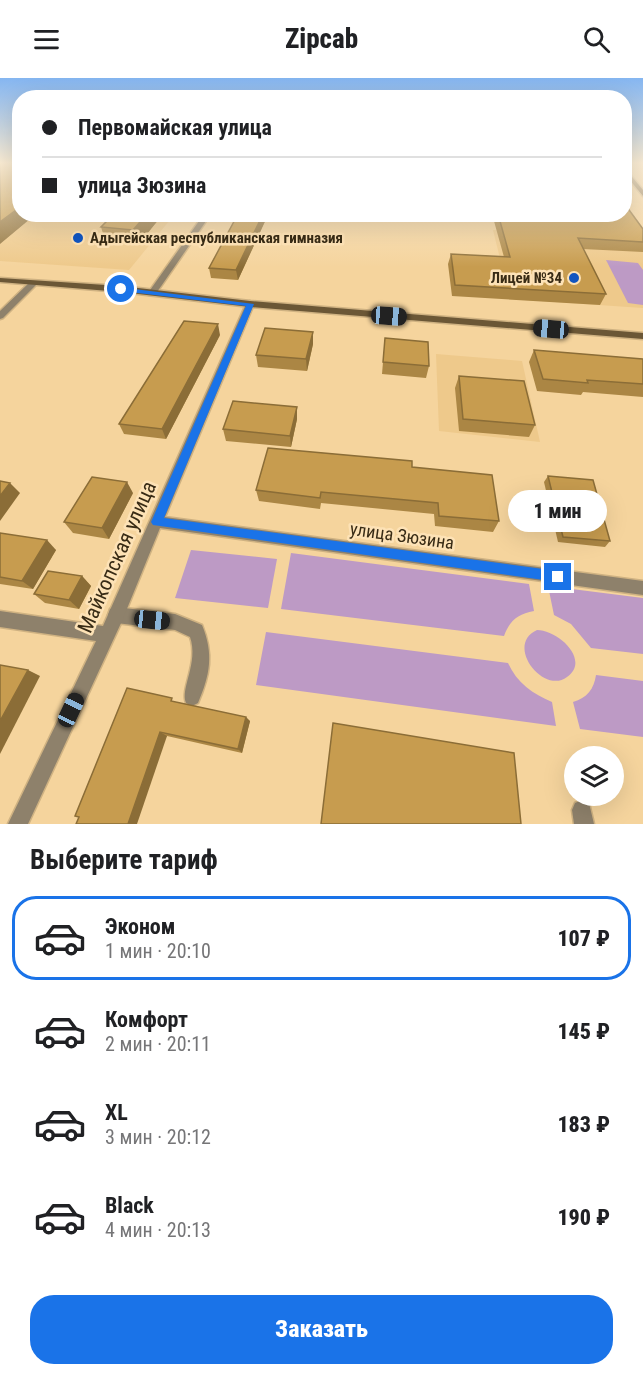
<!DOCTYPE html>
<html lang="ru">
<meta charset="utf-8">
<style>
body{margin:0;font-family:"Roboto Condensed",sans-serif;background:#f2f2f2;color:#202124;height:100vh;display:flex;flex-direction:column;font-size:22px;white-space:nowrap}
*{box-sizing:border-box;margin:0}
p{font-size:20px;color:#757577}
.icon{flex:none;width:33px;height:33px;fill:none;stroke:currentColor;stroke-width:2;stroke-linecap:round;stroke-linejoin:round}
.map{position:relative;height:746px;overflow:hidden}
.details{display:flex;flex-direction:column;background:#fff;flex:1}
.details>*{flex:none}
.top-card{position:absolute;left:12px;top:12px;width:620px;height:132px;border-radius:24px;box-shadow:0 6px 24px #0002;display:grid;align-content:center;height:132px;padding:0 30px;background:#fff}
.buttons{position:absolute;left:564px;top:668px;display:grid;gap:12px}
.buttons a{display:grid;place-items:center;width:60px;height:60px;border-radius:50%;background:#fff;box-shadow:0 6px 24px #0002;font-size:30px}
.end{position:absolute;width:27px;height:27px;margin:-14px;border:8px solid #1a73e8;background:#fff;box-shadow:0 0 0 3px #fff}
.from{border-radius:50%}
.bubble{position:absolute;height:42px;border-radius:21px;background:#fff;box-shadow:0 6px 24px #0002;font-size:20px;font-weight:800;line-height:42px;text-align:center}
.car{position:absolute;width:18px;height:36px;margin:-18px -9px;border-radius:8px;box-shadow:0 0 4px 2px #0007;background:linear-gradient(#222 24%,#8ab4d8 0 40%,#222 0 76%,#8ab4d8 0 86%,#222 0)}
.top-card b{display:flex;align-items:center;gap:21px;height:57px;font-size:22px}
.top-card b+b{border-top:2px solid #e0e0e0}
.top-card i{width:15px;height:15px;background:#202124}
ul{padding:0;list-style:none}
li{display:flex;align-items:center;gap:18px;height:84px;margin:0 12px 9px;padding:0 18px;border:3px solid transparent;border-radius:24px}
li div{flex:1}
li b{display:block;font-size:22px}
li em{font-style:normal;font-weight:800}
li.on{border-color:#1a73e8}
li>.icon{width:54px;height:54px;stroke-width:1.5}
h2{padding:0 30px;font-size:27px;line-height:72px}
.primary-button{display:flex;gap:12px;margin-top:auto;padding:12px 30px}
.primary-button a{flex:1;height:69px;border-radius:24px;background:#1a73e8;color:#fff;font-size:24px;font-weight:800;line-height:69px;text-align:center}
header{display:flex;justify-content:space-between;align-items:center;height:78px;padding:0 30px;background:#fff;font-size:27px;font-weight:800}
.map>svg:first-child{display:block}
</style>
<header><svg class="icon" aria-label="menu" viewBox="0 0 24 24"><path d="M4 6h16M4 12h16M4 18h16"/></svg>Zipcab<svg class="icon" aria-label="search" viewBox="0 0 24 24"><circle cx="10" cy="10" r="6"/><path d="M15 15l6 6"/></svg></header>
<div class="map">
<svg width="643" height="746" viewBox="0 0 643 746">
<rect width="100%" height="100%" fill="#f5d49d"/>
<!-- built -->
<g fill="#eec98b">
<polygon points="0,85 20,136 174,137 129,192 0,183"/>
<polygon points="493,152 637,161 643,169 643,230 510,221"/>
<polygon points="436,276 522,283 540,364 439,353"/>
</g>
<!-- green -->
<g fill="#bd9ac5">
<polygon points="606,182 638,185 643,192 643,227 628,225"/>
<polygon points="191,472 277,481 268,530 175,520"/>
<path d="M291,475L529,506L534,533C518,536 510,542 504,558L281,531Z"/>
<polygon points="548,508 643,520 643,576 591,570 571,546 554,537"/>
<path d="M537,552C558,552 591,582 567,599C544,617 504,567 537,552Z"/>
<path d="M266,554L508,585C517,605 533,616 552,624L556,648L256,607Z"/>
<path d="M596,597L643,603V659L580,651L573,624C587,620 594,611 596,597Z"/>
</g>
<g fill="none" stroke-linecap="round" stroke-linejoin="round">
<defs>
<path id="lane" d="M116,529L175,536L202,547C214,576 210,597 198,625L192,628L186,625C180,610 199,585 190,559L175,552L116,545L110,543L108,537L110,531Z"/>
<g id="street">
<polygon points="204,136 211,136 155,217 149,217 148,215"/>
<polygon points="31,203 38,205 3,240 0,241 0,233"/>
<polygon points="250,223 254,226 165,439 643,503 643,517 160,450 122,543 28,746 8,746 96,563 0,549 0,533 103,548 246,226"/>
<polygon points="582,722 589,725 594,746 574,746 572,732 575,725"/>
</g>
<g id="secondary">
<polygon points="624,89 643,112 643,118 624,95"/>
<polygon points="0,200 121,208 250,223 643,255 643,261 250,229 121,214 0,204"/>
</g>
</defs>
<!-- lane casing -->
<use href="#lane" stroke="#cfb282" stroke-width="3"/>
<!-- street casing -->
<use href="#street" stroke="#cfb282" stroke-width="3"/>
<!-- secondary casing -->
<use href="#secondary" stroke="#cfb282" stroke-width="3"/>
<!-- lane -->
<use href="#lane" fill="#8e816b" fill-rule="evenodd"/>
<!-- street -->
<use href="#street" fill="#8e816b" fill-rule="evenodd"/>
<!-- secondary -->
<use href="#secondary" fill="#6b5736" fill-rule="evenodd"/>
</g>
<!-- wall -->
<g fill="#ab8644">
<polygon points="114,136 163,136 138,167 106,165 101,149"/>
<polygon points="238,136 280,136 279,140 267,139 238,202 211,200 209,190"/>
<polygon points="372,136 408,136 408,140 372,138"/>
<polygon points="492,136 624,136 643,151 643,174 583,171 606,216 600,227 452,218 448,186 451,176 504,179"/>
<polygon points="220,257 166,361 124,356 119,346"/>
<polygon points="385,260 429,288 426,300 382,296"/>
<polygon points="313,266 307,293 258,289 256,277"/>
<polygon points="534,272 643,281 643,319 583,314 581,317 537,313 529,284"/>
<polygon points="459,298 535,347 529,359 459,353 455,310"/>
<polygon points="297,329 297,341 291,369 226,363 223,351"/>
<polygon points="412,389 499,443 493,454 435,448 434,436 321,425 320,431 259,423 256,412"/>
<polygon points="548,398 610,463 605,469 558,464 544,404"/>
<polygon points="133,415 109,461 73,455 64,444"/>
<polygon points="0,455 56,472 33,511 0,506"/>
<polygon points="82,498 91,508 79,531 45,525 34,516"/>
<polygon points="177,624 250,643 242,675 167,658 79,739"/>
</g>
<!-- shaded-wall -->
<g fill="#8b6d37">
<polygon points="20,129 20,136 36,136 0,166 0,144"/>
<polygon points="147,136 163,136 138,167 133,152"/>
<polygon points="263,136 267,136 267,139 238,202 236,192"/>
<polygon points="218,246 220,257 166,361 162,351"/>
<polygon points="313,254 313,266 307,293 306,281"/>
<polygon points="297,329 297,341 291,369 290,358"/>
<polygon points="127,404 133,415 109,461 102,450"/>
<polygon points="10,405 20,415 0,443 0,418"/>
<polygon points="47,462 56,472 33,511 22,503"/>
<polygon points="82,498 91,508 79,531 69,522"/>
<polygon points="28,592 40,598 0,676 0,643"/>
<polygon points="246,639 250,643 242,675 238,671"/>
<polygon points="160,654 167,658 137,746 128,746"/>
</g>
<!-- building -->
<g fill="#c79c4f" stroke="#8b6d37" stroke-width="1.5">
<polygon points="0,85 20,85 20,129 0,144"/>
<polygon points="624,125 643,151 643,164 578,160 606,216 455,207 451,176 510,179 498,136 624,136"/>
<polygon points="114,136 147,136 133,152 101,149"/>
<polygon points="238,136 263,136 236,192 209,190"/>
<polygon points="184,243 218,246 162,351 119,346"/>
<polygon points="265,250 313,254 306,281 256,277"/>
<polygon points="385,260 428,264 429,288 383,284"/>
<polygon points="534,272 643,281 643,306 587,302 588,305 543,301"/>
<polygon points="459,298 524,303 535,347 463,341"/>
<polygon points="233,323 297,329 290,358 223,351"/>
<polygon points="268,370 412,383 412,389 492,397 499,443 439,438 438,425 321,414 320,420 256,412"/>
<polygon points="548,398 593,402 610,463 563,459"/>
<polygon points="92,399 127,404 102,450 64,444"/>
<polygon points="0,403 10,405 0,418"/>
<polygon points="0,455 47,462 22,503 0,499"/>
<polygon points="48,493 82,498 69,522 34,516"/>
<polygon points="0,587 28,592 0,643"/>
<polygon points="127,610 172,620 171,623 246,639 238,671 160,654 128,746 76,746 79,739 75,738"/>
<polygon points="333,645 514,675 521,746 321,746"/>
</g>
<!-- sky -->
<linearGradient id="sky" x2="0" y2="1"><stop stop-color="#85b6f1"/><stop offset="0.45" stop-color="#faecd3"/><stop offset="1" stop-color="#faecd3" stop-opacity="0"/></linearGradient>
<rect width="643" height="189" fill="url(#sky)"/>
<!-- route -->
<polygon fill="#1a73e8" points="118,209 254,226 164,440 558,493 564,499 562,503 558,504 153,447 151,444 246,228 121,213"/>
<!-- markers -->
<g fill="#1155c0" stroke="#fde2b6" stroke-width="2">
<circle cx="78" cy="160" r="6"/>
<circle cx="574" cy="200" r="6"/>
</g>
<g text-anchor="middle" stroke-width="5" stroke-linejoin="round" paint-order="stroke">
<!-- far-poi labels -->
<g font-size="15" font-weight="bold" fill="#382b15" stroke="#fde2b6" text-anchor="start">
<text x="90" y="165">Адыгейская республиканская гимназия</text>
<text x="562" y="205" text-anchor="end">Лицей №34</text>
</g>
<!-- street labels -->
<g font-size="18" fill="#382b15" stroke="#fde2b6">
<text transform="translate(402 458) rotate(8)" y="6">улица Зюзина</text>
</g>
<!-- near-street labels -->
<g font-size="21" fill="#382b15" stroke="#fde2b6">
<text transform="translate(117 479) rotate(-66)" y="7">Майкопская улица</text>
</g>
</g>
</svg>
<div class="buttons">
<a><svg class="icon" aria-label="layers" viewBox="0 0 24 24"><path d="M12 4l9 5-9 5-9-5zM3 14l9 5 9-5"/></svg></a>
</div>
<i class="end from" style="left:121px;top:211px"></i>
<i class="end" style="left:558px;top:499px"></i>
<div class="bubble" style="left:508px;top:412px;width:99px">1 мин</div>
<i class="car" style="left:389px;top:238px;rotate:94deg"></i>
<i class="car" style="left:551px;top:251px;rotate:275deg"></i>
<i class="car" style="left:152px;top:542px;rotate:96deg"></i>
<i class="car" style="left:71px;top:632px;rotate:25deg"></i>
<div class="top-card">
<b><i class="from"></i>Первомайская улица</b>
<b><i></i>улица Зюзина</b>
</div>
</div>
<section class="details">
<h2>Выберите тариф</h2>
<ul>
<li class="on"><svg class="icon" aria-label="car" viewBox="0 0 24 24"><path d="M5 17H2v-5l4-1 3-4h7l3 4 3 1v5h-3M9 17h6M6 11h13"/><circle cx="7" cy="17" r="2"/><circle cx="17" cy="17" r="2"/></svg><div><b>Эконом</b><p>1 мин · 20:10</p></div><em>107 ₽</em></li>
<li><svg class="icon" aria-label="car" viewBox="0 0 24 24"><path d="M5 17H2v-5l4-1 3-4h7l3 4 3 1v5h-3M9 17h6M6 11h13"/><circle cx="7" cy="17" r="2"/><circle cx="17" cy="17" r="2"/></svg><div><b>Комфорт</b><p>2 мин · 20:11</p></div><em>145 ₽</em></li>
<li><svg class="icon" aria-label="car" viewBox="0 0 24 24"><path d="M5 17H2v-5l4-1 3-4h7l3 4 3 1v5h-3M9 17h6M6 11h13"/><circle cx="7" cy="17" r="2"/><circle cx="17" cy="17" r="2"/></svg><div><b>XL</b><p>3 мин · 20:12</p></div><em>183 ₽</em></li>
<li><svg class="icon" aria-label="car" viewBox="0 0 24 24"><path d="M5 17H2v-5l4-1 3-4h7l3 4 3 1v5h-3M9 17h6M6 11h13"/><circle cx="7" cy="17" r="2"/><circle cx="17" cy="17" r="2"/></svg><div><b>Black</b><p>4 мин · 20:13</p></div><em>190 ₽</em></li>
</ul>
<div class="primary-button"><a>Заказать</a></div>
</section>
